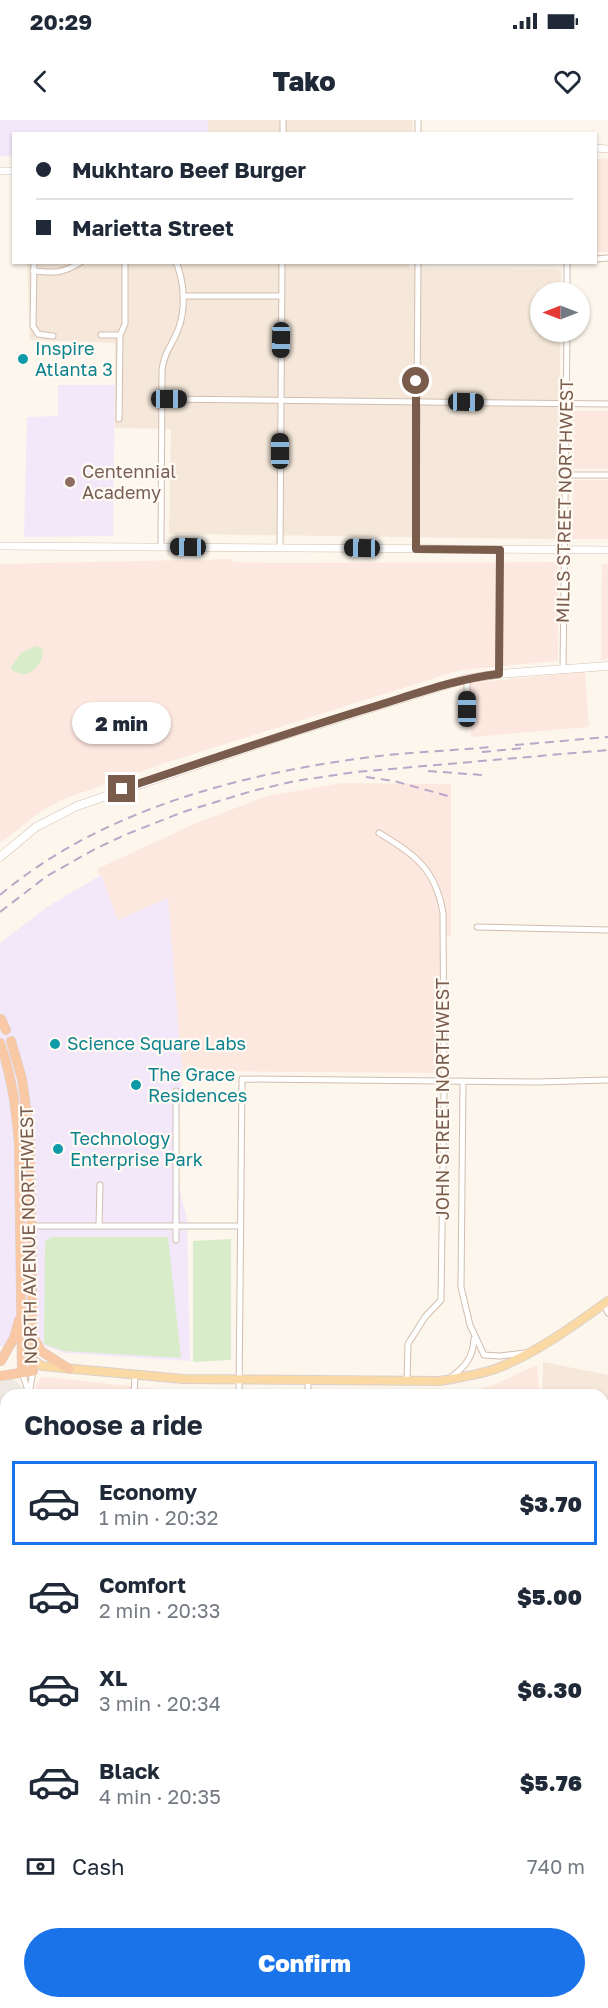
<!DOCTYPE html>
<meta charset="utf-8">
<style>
body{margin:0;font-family:"Golos Text",sans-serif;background:#f2f2f3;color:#1f2937;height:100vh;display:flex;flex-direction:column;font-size:22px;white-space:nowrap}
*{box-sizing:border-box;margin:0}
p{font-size:20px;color:#747a83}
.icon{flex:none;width:33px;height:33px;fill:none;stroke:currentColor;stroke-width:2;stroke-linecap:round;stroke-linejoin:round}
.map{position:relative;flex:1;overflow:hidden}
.side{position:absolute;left:0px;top:1269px;width:609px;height:620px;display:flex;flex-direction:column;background:#fff;border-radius:18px 18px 0 0;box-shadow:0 2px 4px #0004}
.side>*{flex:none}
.guide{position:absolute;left:12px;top:12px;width:585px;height:132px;border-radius:0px;box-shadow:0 2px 4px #0004;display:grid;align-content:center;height:132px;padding:0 24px;background:#fff}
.needle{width:39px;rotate:270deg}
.controls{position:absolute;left:530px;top:162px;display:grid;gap:12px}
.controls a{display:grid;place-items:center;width:60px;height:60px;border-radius:50%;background:#fff;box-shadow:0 2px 4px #0004;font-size:30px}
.end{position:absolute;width:27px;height:27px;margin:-14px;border:8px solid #7a5c4d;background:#fff;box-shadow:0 0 0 3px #fff}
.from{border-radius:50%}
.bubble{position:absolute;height:42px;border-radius:21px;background:#fff;box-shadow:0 2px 4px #0004;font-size:20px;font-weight:800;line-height:42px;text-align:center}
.car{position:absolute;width:18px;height:36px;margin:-18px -9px;border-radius:8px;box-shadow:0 0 4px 2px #0007;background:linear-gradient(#222 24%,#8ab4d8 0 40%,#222 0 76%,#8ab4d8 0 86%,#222 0)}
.guide b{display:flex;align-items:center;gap:21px;height:57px;font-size:22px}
.guide b+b{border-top:2px solid #e0e1e3}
.guide i{width:15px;height:15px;background:#1f2937}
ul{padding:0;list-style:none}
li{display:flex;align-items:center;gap:18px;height:84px;margin:0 12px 9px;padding:0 12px;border:3px solid transparent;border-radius:0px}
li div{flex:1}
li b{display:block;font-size:22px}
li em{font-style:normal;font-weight:800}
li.selected{border-color:#1a73e8}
li>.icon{width:54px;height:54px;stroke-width:1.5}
h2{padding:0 24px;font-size:27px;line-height:72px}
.pay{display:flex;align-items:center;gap:15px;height:66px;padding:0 24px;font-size:22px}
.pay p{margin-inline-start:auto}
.cta{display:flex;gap:12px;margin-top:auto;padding:12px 24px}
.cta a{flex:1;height:69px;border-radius:36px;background:#1a73e8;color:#fff;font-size:24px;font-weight:800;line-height:69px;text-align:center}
.status{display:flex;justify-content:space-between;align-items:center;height:42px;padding:0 30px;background:#fff;direction:ltr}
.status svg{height:16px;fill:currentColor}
header{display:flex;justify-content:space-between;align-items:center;height:78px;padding:0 24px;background:#fff;font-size:27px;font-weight:800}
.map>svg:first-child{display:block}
</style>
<div class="status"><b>20:29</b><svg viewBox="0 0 49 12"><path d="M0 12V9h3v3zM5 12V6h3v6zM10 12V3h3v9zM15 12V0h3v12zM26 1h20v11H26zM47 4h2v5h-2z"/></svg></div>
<header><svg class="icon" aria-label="back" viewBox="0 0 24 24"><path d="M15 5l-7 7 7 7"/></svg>Tako<svg class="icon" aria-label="heart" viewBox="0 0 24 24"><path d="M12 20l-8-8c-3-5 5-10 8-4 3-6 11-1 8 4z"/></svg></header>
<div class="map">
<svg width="608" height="1888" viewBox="0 0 608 1888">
<rect width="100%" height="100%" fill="#fdf6ec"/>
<!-- residential -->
<g fill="#f5e8da">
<polygon points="155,0 413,0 412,13 154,14"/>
<polygon points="409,142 410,148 557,149 561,151 561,172 540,172 540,212 560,212 559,416 556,419 169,414 171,309 115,308 115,223 30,220 27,143"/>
<polygon points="543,1242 608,1255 608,1888 0,1888 0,1696 6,1696 6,1882 603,1882 603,1275 542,1275"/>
</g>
<!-- commercial -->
<g fill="#fde8e0">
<rect x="596" y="39" width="12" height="93"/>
<polygon points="573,291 608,291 608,349 572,349"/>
<polygon points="573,360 608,360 608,419 572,419"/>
<polygon points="231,439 234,442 267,443 558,442 558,541 460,550 165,643 61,680 40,692 0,723 0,444"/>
<polygon points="602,444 608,444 608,539 601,540"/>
<polygon points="585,552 589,607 471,617 470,563"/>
<polygon points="342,663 451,664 451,816 440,816 440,953 182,951 168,778 118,800 97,749 194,704 267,676"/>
<polygon points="537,1245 540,1275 450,1275 491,1266"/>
<polygon points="44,1257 131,1266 131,1275 36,1275 36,1265 40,1259"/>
<polygon points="138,1268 225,1272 228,1275 137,1275"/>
</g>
<!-- industrial -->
<polygon fill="#efe9e4" points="12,1258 22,1267 23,1275 6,1275 6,1688 0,1688 0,1260"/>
<!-- education -->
<g fill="#f3e8fa">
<polygon points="0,0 208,0 208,13 14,14 13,37 0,36"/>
<polygon points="58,265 115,265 113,416 24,417 27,297 58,296"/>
<polygon points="101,755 118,800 168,778 182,951 176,1054 187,1100 190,1241 64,1233 42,1225 0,1226 0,823 47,787"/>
</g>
<!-- green -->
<g fill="#d8ecc9">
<path d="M36,526L41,527L43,533C41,548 26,561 12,550L11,547L21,533Z"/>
<polygon points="52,1117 168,1117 181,1238 64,1231 44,1224 45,1121"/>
<polygon points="231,1119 231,1240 193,1242 193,1121"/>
</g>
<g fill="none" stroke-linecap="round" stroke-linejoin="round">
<defs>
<g id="minor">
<polyline points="283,0 283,14"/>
<polyline points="418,0 418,14"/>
<polyline points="596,139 608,138"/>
<polyline points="34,142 33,206 38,214 53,216"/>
<path d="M33,151C54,153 62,154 81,142"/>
<polyline points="567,172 567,142"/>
<polyline points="183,176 282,176"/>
<polyline points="101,215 120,215"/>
<polyline points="161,279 608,284"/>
<polyline points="119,299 120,215 125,204 125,142"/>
<polyline points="566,355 608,355"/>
<path d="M161,426L162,250C164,231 174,223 179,207C186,187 184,161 176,142"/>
<polyline points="280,427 282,142"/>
<polyline points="416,429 418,142"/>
<polyline points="563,550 567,212"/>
<polyline points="499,554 500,430"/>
<polyline points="467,559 467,603"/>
<path d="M379,713C415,734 436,750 443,793L444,969L441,1180L425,1197L408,1224L407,1262"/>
<polyline points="477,807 608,810"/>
<polyline points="463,961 461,1167 470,1205 484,1235 500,1236 525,1233"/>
<polyline points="29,1106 240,1106"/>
<polyline points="99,1106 100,1065"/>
<polyline points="176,1120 176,971"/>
<polyline points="604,1185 608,1193"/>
<polyline points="22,1252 29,1274"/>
<path d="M450,1258C465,1247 473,1238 474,1219"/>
<polyline points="308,1261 308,1275"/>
<polyline points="29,1275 33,1251"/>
<polyline points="134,1275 135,1256"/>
<polyline points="239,1275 242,959 538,962 608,960"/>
<polyline points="603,1538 608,1538"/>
<polyline points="0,1605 6,1605"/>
<polyline points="603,1643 608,1643"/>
<polyline points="0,1691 6,1691"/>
<polyline points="603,1751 608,1751"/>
<polyline points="603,1865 608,1865"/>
<polyline points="0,1866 6,1866"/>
<polyline points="131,1882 131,1888"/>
<polyline points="237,1882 237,1888"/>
<polyline points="26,1888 26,1882"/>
<polyline points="340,1888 341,1882"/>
<polyline points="447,1888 447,1882"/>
</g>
<g id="tertiary">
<polyline points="596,28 608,29"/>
<polyline points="0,51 14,51"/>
<polyline points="0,426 608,430"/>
</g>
<polyline id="secondary" points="0,737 36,707 77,686 285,615 465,559 499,554 608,546"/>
<path id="primary" d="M33,1240L42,1246L183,1259L440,1261C458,1258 477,1255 495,1249C535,1234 573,1206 608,1181"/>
<g id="trunk">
<polyline points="1,899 6,910"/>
<path d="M0,923C12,956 16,989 19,1024L22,1252"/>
<polyline points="34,1218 41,1231 69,1249"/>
<polyline points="1,1241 14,1218 19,1200"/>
<polyline points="0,1256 33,1251 30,1017 22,959 11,921"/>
</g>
</defs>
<!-- minor casing -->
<use href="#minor" stroke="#d1beb0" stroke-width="7"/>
<!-- tertiary casing -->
<use href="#tertiary" stroke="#d1beb0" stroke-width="8"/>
<!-- secondary casing -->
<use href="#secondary" stroke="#d6c0b0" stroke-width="9"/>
<!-- primary casing -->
<use href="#primary" stroke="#dad1cd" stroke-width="10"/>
<!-- trunk casing -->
<use href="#trunk" stroke="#dad1cd" stroke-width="10"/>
<!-- minor -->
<use href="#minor" stroke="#fff" stroke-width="5"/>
<!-- tertiary -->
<use href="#tertiary" stroke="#fff" stroke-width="7"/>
<!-- secondary -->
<use href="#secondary" stroke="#fff" stroke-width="8"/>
<!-- primary -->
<use href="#primary" stroke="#fbd9a5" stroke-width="8"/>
<!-- trunk -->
<use href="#trunk" stroke="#f9c8a4" stroke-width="9"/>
<!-- rail -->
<g stroke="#b9a8c9" stroke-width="2" stroke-dasharray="9 6" stroke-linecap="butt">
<polyline points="515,625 608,617"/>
<polyline points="482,632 524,628"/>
<polyline points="428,651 482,655"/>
<polyline points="366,657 394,661 448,676"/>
<path d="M0,775C100,691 236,655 363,638C406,632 449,631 491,627"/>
<polyline points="0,792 47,756 95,729 127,714 183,692 252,671 295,661 356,652 608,630"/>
</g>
</g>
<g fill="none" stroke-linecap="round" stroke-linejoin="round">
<!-- route -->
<path stroke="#7a5c4d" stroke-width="8" d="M122,669C203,642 284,614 366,589C410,576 454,559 499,554L500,430L416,429V261"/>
</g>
<!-- markers -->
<g fill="#0f9aa8" stroke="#fffaf3" stroke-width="2">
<circle cx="23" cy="239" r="6"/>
<circle cx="55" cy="924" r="6"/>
<circle cx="136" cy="965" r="6"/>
<circle cx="58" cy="1029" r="6"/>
</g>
<circle fill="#8d6e63" stroke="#fffaf3" stroke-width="2" cx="70" cy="362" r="6"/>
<g text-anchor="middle" stroke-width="4.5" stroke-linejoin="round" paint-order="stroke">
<!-- culture labels -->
<g font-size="18" fill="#0d838f" stroke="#fffaf3" text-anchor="start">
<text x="35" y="235">Inspire<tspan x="35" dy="21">Atlanta 3</tspan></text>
<text x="67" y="930">Science Square Labs</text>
<text x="148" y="961">The Grace<tspan x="148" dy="21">Residences</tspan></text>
<text x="70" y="1025">Technology<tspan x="70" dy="21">Enterprise Park</tspan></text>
</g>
<!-- education labels -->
<g font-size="18" fill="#785e54" stroke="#fffaf3" text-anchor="start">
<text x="82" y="358">Centennial<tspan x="82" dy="21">Academy</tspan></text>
</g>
<!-- street labels -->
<g font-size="18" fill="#7a5c4d" stroke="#fffaf3">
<text transform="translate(565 381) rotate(-89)" y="6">MILLS STREET NORTHWEST</text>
<text transform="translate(443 979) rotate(-90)" y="6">JOHN STREET NORTHWEST</text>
<text transform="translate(29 1115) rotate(-91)" y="6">NORTH AVENUE NORTHWEST</text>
</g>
</g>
</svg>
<div class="controls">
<a><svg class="needle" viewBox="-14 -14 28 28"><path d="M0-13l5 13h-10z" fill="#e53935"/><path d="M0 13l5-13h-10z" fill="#747a83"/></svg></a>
</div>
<i class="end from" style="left:416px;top:261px"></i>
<i class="end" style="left:122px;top:669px"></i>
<div class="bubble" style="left:72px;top:582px;width:99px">2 min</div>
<i class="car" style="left:281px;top:220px;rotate:181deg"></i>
<i class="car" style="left:169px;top:279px;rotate:90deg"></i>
<i class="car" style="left:466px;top:282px;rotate:91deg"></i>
<i class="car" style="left:280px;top:331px;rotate:0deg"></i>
<i class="car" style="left:188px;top:427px;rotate:271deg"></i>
<i class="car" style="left:362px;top:428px;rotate:271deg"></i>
<i class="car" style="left:467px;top:589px;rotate:0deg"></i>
<div class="guide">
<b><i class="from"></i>Mukhtaro Beef Burger</b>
<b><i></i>Marietta Street</b>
</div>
<section class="side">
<h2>Choose a ride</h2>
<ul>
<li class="selected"><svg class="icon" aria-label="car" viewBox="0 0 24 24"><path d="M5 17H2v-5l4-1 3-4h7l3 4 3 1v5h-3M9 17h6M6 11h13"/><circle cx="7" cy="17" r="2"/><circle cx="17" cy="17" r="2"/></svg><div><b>Economy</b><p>1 min · 20:32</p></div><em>$3.70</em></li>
<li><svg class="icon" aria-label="car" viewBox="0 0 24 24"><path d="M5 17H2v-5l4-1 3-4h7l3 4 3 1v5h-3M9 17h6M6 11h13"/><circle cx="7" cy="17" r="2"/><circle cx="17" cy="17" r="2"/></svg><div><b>Comfort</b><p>2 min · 20:33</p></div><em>$5.00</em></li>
<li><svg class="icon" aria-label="car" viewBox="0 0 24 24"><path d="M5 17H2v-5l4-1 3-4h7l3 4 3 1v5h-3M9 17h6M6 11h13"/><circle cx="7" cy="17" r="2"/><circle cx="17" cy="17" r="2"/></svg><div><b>XL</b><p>3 min · 20:34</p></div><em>$6.30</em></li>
<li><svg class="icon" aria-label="car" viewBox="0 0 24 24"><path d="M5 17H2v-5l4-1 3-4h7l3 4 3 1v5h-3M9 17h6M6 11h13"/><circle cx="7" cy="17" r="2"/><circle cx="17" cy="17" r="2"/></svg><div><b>Black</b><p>4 min · 20:35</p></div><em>$5.76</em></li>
</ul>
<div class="pay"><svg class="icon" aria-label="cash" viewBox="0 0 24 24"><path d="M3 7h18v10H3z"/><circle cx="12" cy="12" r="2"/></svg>Cash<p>740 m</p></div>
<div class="cta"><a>Confirm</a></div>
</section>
</div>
